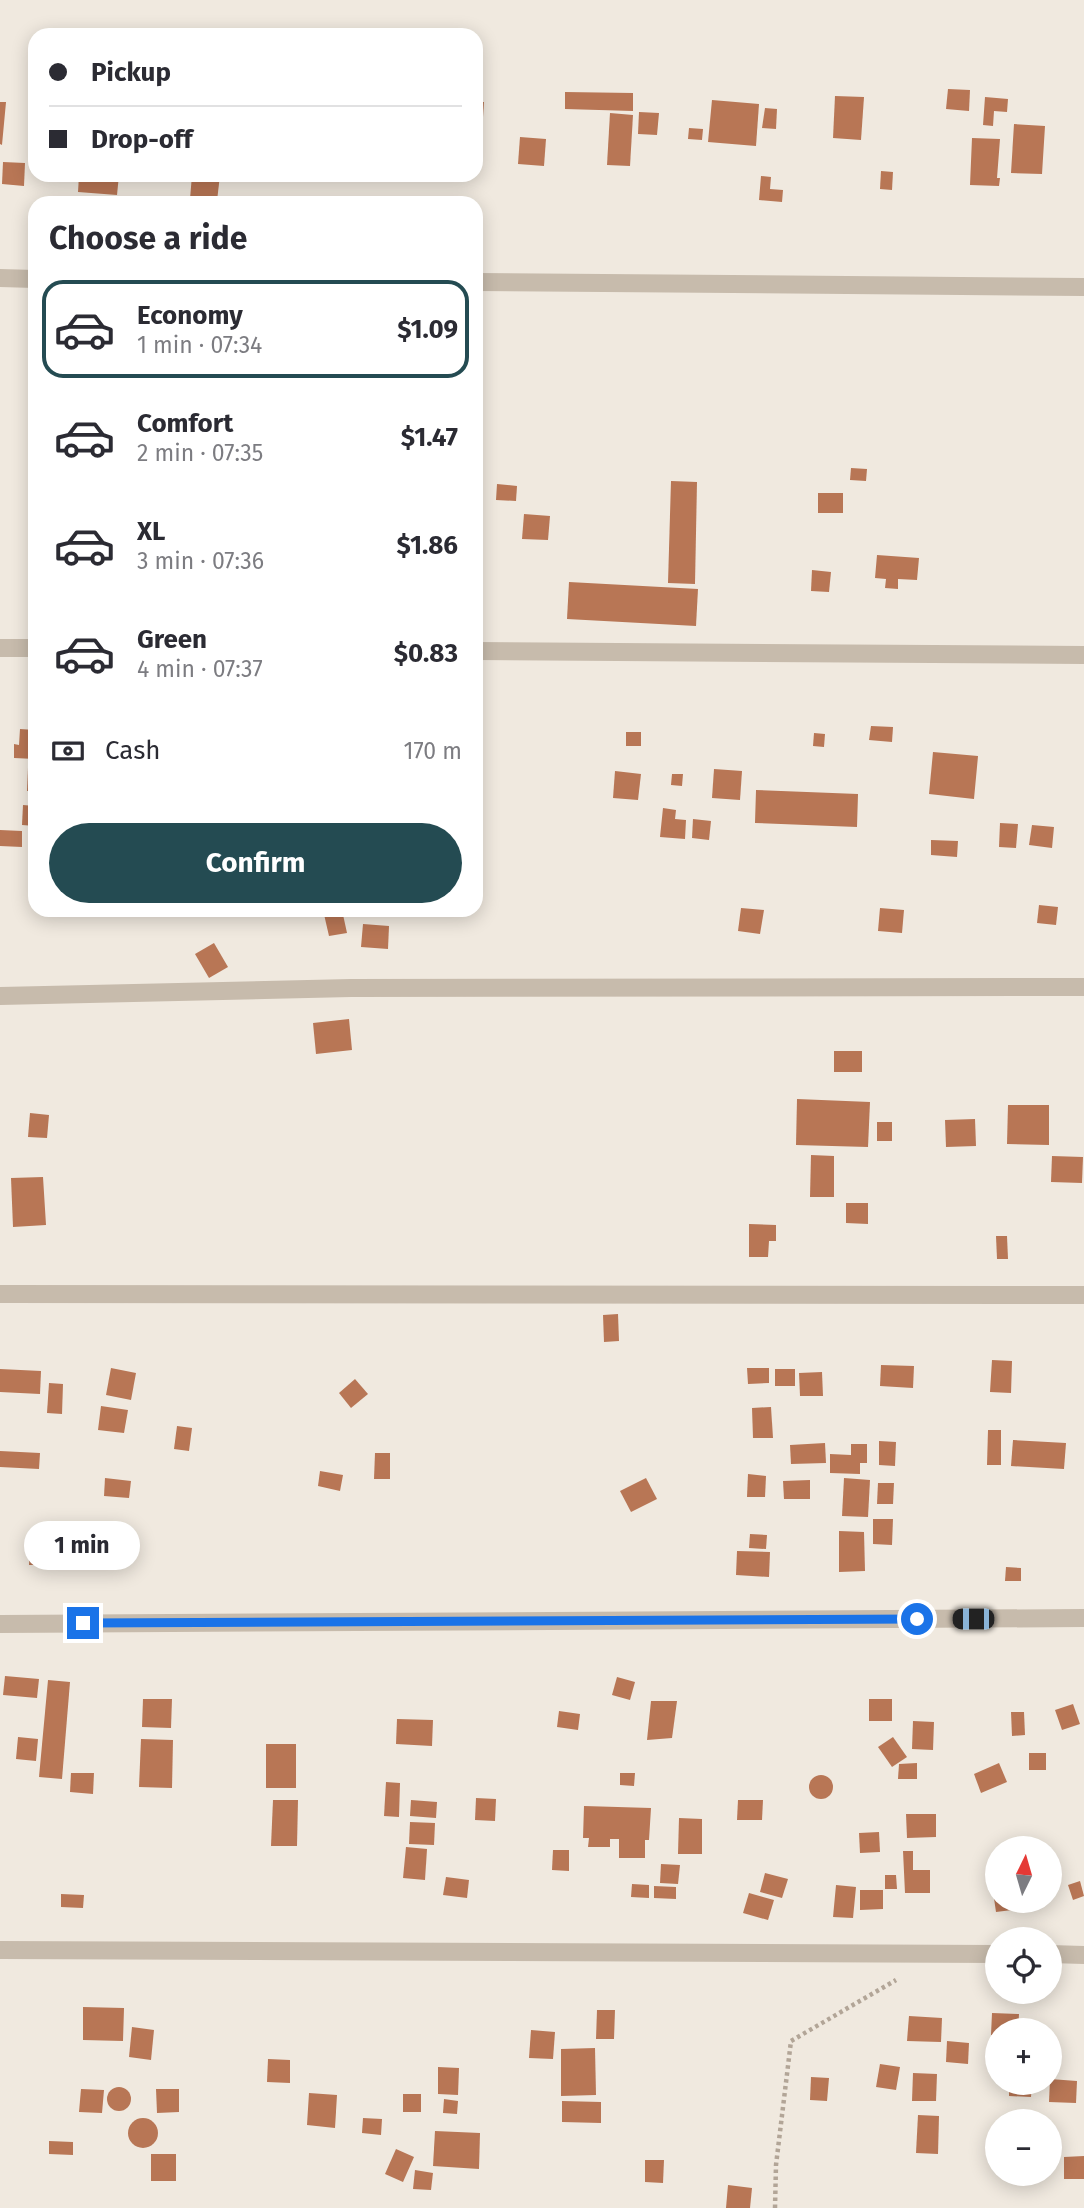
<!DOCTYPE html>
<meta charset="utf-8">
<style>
body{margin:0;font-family:"Fira Sans",sans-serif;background:#f7f7f7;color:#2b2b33;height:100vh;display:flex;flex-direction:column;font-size:26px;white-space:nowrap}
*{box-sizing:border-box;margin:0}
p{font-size:23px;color:#7c7c81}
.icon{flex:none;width:38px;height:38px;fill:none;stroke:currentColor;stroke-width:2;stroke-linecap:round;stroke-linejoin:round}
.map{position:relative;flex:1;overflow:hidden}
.drawer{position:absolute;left:28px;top:196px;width:455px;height:721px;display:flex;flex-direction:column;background:#fff;border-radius:21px;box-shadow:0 4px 18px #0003}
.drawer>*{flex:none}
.top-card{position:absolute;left:28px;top:28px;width:455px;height:154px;border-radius:21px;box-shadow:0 4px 18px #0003;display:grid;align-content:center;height:154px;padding:0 21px;background:#fff}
.needle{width:46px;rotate:5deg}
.buttons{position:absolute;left:985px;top:1836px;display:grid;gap:14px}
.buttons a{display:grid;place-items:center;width:77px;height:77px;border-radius:50%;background:#fff;box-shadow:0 4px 18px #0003;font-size:35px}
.end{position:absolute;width:32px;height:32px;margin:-16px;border:9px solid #1a73e8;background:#fff;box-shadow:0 0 0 4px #fff}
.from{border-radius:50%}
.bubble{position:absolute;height:49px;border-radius:24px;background:#fff;box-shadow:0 4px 18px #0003;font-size:23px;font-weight:700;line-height:49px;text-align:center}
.car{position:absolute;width:21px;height:42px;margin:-21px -10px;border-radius:9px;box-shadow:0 0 5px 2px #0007;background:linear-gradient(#222 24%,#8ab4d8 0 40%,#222 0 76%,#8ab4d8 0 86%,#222 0)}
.top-card b{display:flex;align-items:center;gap:24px;height:66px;font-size:26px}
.top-card b+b{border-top:2px solid #e1e1e2}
.top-card i{width:18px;height:18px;background:#2b2b33}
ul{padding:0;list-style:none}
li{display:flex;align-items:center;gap:21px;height:98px;margin:0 14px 10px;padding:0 7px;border:4px solid transparent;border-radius:21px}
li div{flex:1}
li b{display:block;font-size:26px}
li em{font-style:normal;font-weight:700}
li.on{border-color:#244b52}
li>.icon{width:63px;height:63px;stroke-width:1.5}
h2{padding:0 21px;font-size:32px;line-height:84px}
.pay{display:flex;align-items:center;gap:18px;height:77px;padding:0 21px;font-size:26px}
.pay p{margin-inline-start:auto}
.button{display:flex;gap:14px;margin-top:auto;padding:14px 21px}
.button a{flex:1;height:80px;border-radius:42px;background:#244b52;color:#fff;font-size:28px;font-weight:700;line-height:80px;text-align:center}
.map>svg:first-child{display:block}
</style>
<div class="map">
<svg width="1084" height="2208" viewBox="0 0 1084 2208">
<rect width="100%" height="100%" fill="#f0e9df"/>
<!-- building -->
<g fill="#b87655">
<polygon points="948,89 970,90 969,111 946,109"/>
<polygon points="565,92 633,93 633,111 565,109"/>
<polygon points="835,96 864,97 861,140 833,138"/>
<polygon points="985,97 1008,99 1007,112 994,111 993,126 983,125"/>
<polygon points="712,100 759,104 756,146 708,142"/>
<polygon points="0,102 6,102 2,145 0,144"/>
<polygon points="476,102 484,102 482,132 476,131"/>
<polygon points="765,108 777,109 776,129 762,128"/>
<polygon points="639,112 659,113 657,135 638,134"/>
<polygon points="610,113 633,115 630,166 607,165"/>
<polygon points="1014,124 1045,126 1042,174 1011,173"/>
<polygon points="689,128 703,129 702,140 688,139"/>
<polygon points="520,137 546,139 544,166 518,164"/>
<polygon points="972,138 1000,139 997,178 1000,178 999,186 970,185"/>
<polygon points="3,162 25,163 24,186 2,184"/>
<polygon points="881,171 893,172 892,190 880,189"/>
<polygon points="79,175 119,175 117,195 78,192"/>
<polygon points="192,175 220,175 217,201 190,199"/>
<polygon points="761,176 771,177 770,189 783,190 782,202 759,200"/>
<polygon points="851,468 867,469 866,481 850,480"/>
<polygon points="671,481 697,482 695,584 668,583"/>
<polygon points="497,484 517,486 516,501 496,500"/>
<rect x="818" y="493" width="25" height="20"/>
<polygon points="524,514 550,516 548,540 522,539"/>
<polygon points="877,555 919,558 917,580 898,579 898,589 885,588 886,579 875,578"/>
<polygon points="812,570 831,572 829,592 811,591"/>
<polygon points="569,582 698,589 696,626 567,619"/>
<polygon points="871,726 893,727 892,742 869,740"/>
<polygon points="20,729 35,730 35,759 14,758 14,744 19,745"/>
<rect x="626" y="732" width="15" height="14"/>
<polygon points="814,733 825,734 824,747 813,746"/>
<polygon points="933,752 978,756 974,799 929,794"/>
<polygon points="28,768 35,768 35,791 27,791"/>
<polygon points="714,769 742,771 740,800 712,798"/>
<polygon points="615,771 641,774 638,800 613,798"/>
<polygon points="672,774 683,774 682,786 671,785"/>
<polygon points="756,790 858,794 857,827 755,823"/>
<polygon points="23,805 35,806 35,826 22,825"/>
<polygon points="663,808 676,810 675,819 686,820 685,839 660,837"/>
<polygon points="693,819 711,821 709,840 692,838"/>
<polygon points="1000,823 1018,824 1016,848 999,847"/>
<polygon points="1032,825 1054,827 1052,848 1029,845"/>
<polygon points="0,830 22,831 22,847 0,846"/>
<polygon points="931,840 958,841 957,857 931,855"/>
<polygon points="1039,905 1058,907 1056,925 1037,923"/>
<polygon points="741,908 764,910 760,934 738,931"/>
<polygon points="880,908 904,910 902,933 878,931"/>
<polygon points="323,910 342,910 347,933 329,936"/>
<polygon points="363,924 389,926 388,949 361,947"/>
<polygon points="214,943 228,967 209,978 195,954"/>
<polygon points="349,1019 352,1050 316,1054 313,1023"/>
<rect x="834" y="1051" width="28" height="21"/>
<polygon points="797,1099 870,1102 868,1147 796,1145"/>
<polygon points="1008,1105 1049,1105 1049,1145 1007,1144"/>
<polygon points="30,1113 49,1115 47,1138 28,1137"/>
<polygon points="975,1119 976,1146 946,1147 945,1120"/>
<rect x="877" y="1122" width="15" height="19"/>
<polygon points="811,1155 834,1156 834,1197 810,1197"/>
<polygon points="1052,1156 1083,1157 1082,1183 1051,1182"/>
<polygon points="43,1177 46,1225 13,1227 11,1178"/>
<polygon points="846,1203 868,1203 868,1224 846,1223"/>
<polygon points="749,1224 776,1225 776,1241 769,1241 768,1257 749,1257"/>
<polygon points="996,1236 1007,1236 1008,1259 997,1259"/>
<polygon points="618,1314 619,1341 604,1342 603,1315"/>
<polygon points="992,1360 1012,1361 1011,1393 990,1392"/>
<polygon points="881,1365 914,1366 913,1388 880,1386"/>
<polygon points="111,1368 136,1373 131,1400 106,1395"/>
<polygon points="747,1368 769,1368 769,1383 748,1384"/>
<polygon points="0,1369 41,1371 40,1394 0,1392"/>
<rect x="775" y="1369" width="20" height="17"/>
<polygon points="822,1372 823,1396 800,1396 799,1373"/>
<polygon points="355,1379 368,1394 351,1408 339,1393"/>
<polygon points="49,1383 63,1384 62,1414 47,1413"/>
<polygon points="101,1406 128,1410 124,1433 98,1430"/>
<polygon points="771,1407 773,1438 753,1438 752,1408"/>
<polygon points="177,1426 192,1428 189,1451 174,1449"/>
<polygon points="988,1430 1001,1430 1001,1465 987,1465"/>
<polygon points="1013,1440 1066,1443 1064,1469 1011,1466"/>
<polygon points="879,1441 896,1442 895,1466 879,1465"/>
<polygon points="825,1443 826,1463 791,1464 790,1445"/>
<polygon points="851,1444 867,1444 867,1463 860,1463 860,1474 830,1473 830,1454 851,1455"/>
<polygon points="0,1451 40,1453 39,1469 0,1467"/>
<polygon points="375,1453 390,1453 390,1479 374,1479"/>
<polygon points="320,1471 343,1475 340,1491 318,1486"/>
<polygon points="748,1474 766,1476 765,1497 747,1497"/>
<polygon points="105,1478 131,1481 129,1498 104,1496"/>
<polygon points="646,1478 657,1499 631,1512 620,1491"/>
<polygon points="844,1478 870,1480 868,1517 842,1516"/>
<polygon points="810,1480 810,1499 784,1499 783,1481"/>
<polygon points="878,1483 894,1483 893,1504 877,1504"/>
<polygon points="873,1519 893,1519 892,1545 873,1544"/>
<polygon points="839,1531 864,1532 865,1571 839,1572"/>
<polygon points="750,1534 767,1535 766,1549 749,1548"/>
<polygon points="30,1549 39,1550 38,1565 29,1565"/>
<polygon points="737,1551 770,1552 769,1577 736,1575"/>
<polygon points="1006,1567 1021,1568 1021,1581 1005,1581"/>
<polygon points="5,1676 39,1679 37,1698 3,1695"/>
<polygon points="617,1677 635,1682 630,1700 612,1695"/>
<polygon points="48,1680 70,1682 62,1779 39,1777"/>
<polygon points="143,1699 172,1699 171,1728 142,1727"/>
<rect x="869" y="1699" width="23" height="22"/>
<polygon points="651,1701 677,1701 672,1738 647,1740"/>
<polygon points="1073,1704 1080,1724 1062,1730 1055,1710"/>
<polygon points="559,1711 580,1714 578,1730 557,1727"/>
<polygon points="1011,1712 1024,1712 1025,1735 1012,1736"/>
<polygon points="397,1719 433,1720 432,1746 396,1744"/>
<polygon points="913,1721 934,1722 933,1750 912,1749"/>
<polygon points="18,1737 38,1739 36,1761 16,1759"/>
<polygon points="893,1737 907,1757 892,1767 878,1747"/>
<polygon points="141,1739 173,1740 172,1788 139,1787"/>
<rect x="266" y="1744" width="30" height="44"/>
<rect x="1029" y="1753" width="17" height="17"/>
<polygon points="917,1763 917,1779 898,1779 899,1764"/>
<polygon points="999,1763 1007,1782 981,1793 974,1774"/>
<polygon points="71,1773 94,1773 93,1794 70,1792"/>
<polygon points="620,1773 635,1773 634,1786 620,1785"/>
<circle cx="821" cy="1787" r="12"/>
<polygon points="386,1782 400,1783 399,1817 384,1816"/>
<polygon points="476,1798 496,1799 495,1821 475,1820"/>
<polygon points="273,1800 298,1800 297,1846 271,1846"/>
<polygon points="411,1800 437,1802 436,1818 410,1816"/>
<polygon points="738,1800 763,1800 762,1820 737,1820"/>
<polygon points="584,1806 651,1808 649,1840 645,1840 645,1858 619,1858 619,1839 610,1839 610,1847 588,1847 589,1838 583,1838"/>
<polygon points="906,1814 936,1814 936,1837 907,1838"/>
<polygon points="679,1818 702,1819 702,1854 678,1854"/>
<polygon points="410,1822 435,1823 434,1845 409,1844"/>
<polygon points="879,1832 880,1852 860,1853 859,1833"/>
<polygon points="406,1847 427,1849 425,1880 403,1878"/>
<polygon points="553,1850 569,1850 569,1871 552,1870"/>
<polygon points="903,1851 913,1851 913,1870 930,1870 930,1893 905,1893"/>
<polygon points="661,1864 680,1865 678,1884 660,1883"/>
<polygon points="998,1870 998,1900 1027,1900 1028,1908 996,1912 990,1871"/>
<polygon points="765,1873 788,1879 782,1898 760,1892"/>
<polygon points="885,1875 896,1875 897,1889 885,1889"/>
<polygon points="446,1877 469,1880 467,1898 443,1895"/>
<polygon points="1080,1881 1084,1896 1073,1900 1068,1885"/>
<polygon points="632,1884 649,1885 649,1898 631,1897"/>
<polygon points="836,1885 856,1887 853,1918 833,1917"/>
<polygon points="654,1886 676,1887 676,1899 654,1898"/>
<polygon points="860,1890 883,1890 883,1909 860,1910"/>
<polygon points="749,1893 774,1900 768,1920 743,1913"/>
<polygon points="61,1894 84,1895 83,1908 61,1907"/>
<polygon points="83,2007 124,2008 123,2041 83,2040"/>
<polygon points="597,2010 615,2010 614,2039 596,2039"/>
<polygon points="992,2013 1019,2014 1018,2030 998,2030 998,2035 991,2035"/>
<polygon points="909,2016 942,2018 941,2042 907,2041"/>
<polygon points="132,2027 154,2030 151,2060 129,2057"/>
<polygon points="531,2030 555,2032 553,2059 529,2058"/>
<polygon points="947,2041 969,2043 968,2064 946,2062"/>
<polygon points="595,2048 596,2095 561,2096 561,2049"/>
<polygon points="268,2059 290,2060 290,2083 267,2082"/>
<polygon points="880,2064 900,2067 896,2090 876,2087"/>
<polygon points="438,2067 459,2068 458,2095 438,2094"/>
<polygon points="913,2073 937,2074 936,2101 912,2101"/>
<polygon points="811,2077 829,2078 827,2101 810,2100"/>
<polygon points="1050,2079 1077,2081 1076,2103 1049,2102"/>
<polygon points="1009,2082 1032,2082 1031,2097 1009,2096"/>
<circle cx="119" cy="2099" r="12"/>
<polygon points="81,2089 104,2090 102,2113 79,2112"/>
<polygon points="156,2089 179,2089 179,2112 157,2113"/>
<polygon points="309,2093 337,2095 335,2128 307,2125"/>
<rect x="403" y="2094" width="18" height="18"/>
<polygon points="444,2099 458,2101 457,2114 443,2113"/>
<polygon points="562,2101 601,2102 601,2123 562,2122"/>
<polygon points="918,2115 939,2116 938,2154 916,2153"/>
<circle cx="143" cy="2133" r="15"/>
<polygon points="363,2118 382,2119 381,2135 362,2133"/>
<polygon points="435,2131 480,2133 479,2169 433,2166"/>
<polygon points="49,2141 73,2142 73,2155 49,2154"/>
<polygon points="396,2149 414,2157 403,2182 385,2174"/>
<rect x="151" y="2154" width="25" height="27"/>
<polygon points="1084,2156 1084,2179 1064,2179 1064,2157"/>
<polygon points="645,2160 664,2160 663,2183 645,2182"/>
<polygon points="415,2170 433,2173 431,2190 413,2189"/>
<polygon points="728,2185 752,2188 750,2208 726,2208"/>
</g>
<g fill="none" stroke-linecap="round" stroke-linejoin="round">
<!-- path -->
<polyline stroke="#b2a597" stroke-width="4.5" stroke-dasharray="3.5 3.5" stroke-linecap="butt" points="775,2208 776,2165 791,2041 896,1980"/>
<!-- minor -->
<g stroke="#c7bbac" stroke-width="18">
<polyline points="0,278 35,279"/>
<polyline points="476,282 1084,287"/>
<polyline points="0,648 35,648"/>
<polyline points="476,651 1084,655"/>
<polyline points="0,996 351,988 1084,987"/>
<polyline points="0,1294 1084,1295"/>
<polyline points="0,1624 1084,1618"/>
<polyline points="0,1950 998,1954"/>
<polyline points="1050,1954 1084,1955"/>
</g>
</g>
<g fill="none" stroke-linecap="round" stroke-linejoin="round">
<!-- route -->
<polyline stroke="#1a73e8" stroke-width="9" points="83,1623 917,1619"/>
</g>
</svg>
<div class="buttons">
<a><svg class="needle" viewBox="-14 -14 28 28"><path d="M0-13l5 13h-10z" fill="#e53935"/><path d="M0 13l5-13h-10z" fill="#7c7c81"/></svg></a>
<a><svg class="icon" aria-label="locate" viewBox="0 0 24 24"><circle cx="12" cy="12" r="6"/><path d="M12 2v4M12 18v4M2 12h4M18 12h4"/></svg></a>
<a>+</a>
<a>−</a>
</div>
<i class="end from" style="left:917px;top:1619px"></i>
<i class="end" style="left:83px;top:1623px"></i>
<div class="bubble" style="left:24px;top:1521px;width:116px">1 min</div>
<i class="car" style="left:973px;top:1619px;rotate:270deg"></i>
<div class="top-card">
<b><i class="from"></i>Pickup</b>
<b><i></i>Drop-off</b>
</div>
<section class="drawer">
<h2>Choose a ride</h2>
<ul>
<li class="on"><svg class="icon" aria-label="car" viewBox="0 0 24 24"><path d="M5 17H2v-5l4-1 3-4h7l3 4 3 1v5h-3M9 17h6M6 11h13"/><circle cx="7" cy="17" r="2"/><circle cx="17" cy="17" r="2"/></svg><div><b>Economy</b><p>1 min · 07:34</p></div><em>$1.09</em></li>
<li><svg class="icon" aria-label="car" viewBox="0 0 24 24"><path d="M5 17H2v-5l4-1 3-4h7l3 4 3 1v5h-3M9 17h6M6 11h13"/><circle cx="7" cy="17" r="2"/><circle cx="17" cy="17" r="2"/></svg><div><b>Comfort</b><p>2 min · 07:35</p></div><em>$1.47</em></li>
<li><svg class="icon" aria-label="car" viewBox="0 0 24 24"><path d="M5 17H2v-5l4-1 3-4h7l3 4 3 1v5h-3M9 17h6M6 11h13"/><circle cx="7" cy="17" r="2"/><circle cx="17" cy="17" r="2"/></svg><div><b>XL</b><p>3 min · 07:36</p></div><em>$1.86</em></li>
<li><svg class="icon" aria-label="car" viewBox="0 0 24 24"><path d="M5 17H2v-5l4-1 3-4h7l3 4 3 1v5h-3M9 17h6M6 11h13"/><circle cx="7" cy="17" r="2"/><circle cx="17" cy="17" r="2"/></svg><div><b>Green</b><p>4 min · 07:37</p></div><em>$0.83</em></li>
</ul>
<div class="pay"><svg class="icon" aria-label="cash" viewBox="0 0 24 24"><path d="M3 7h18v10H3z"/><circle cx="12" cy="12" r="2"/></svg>Cash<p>170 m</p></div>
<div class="button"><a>Confirm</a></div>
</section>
</div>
